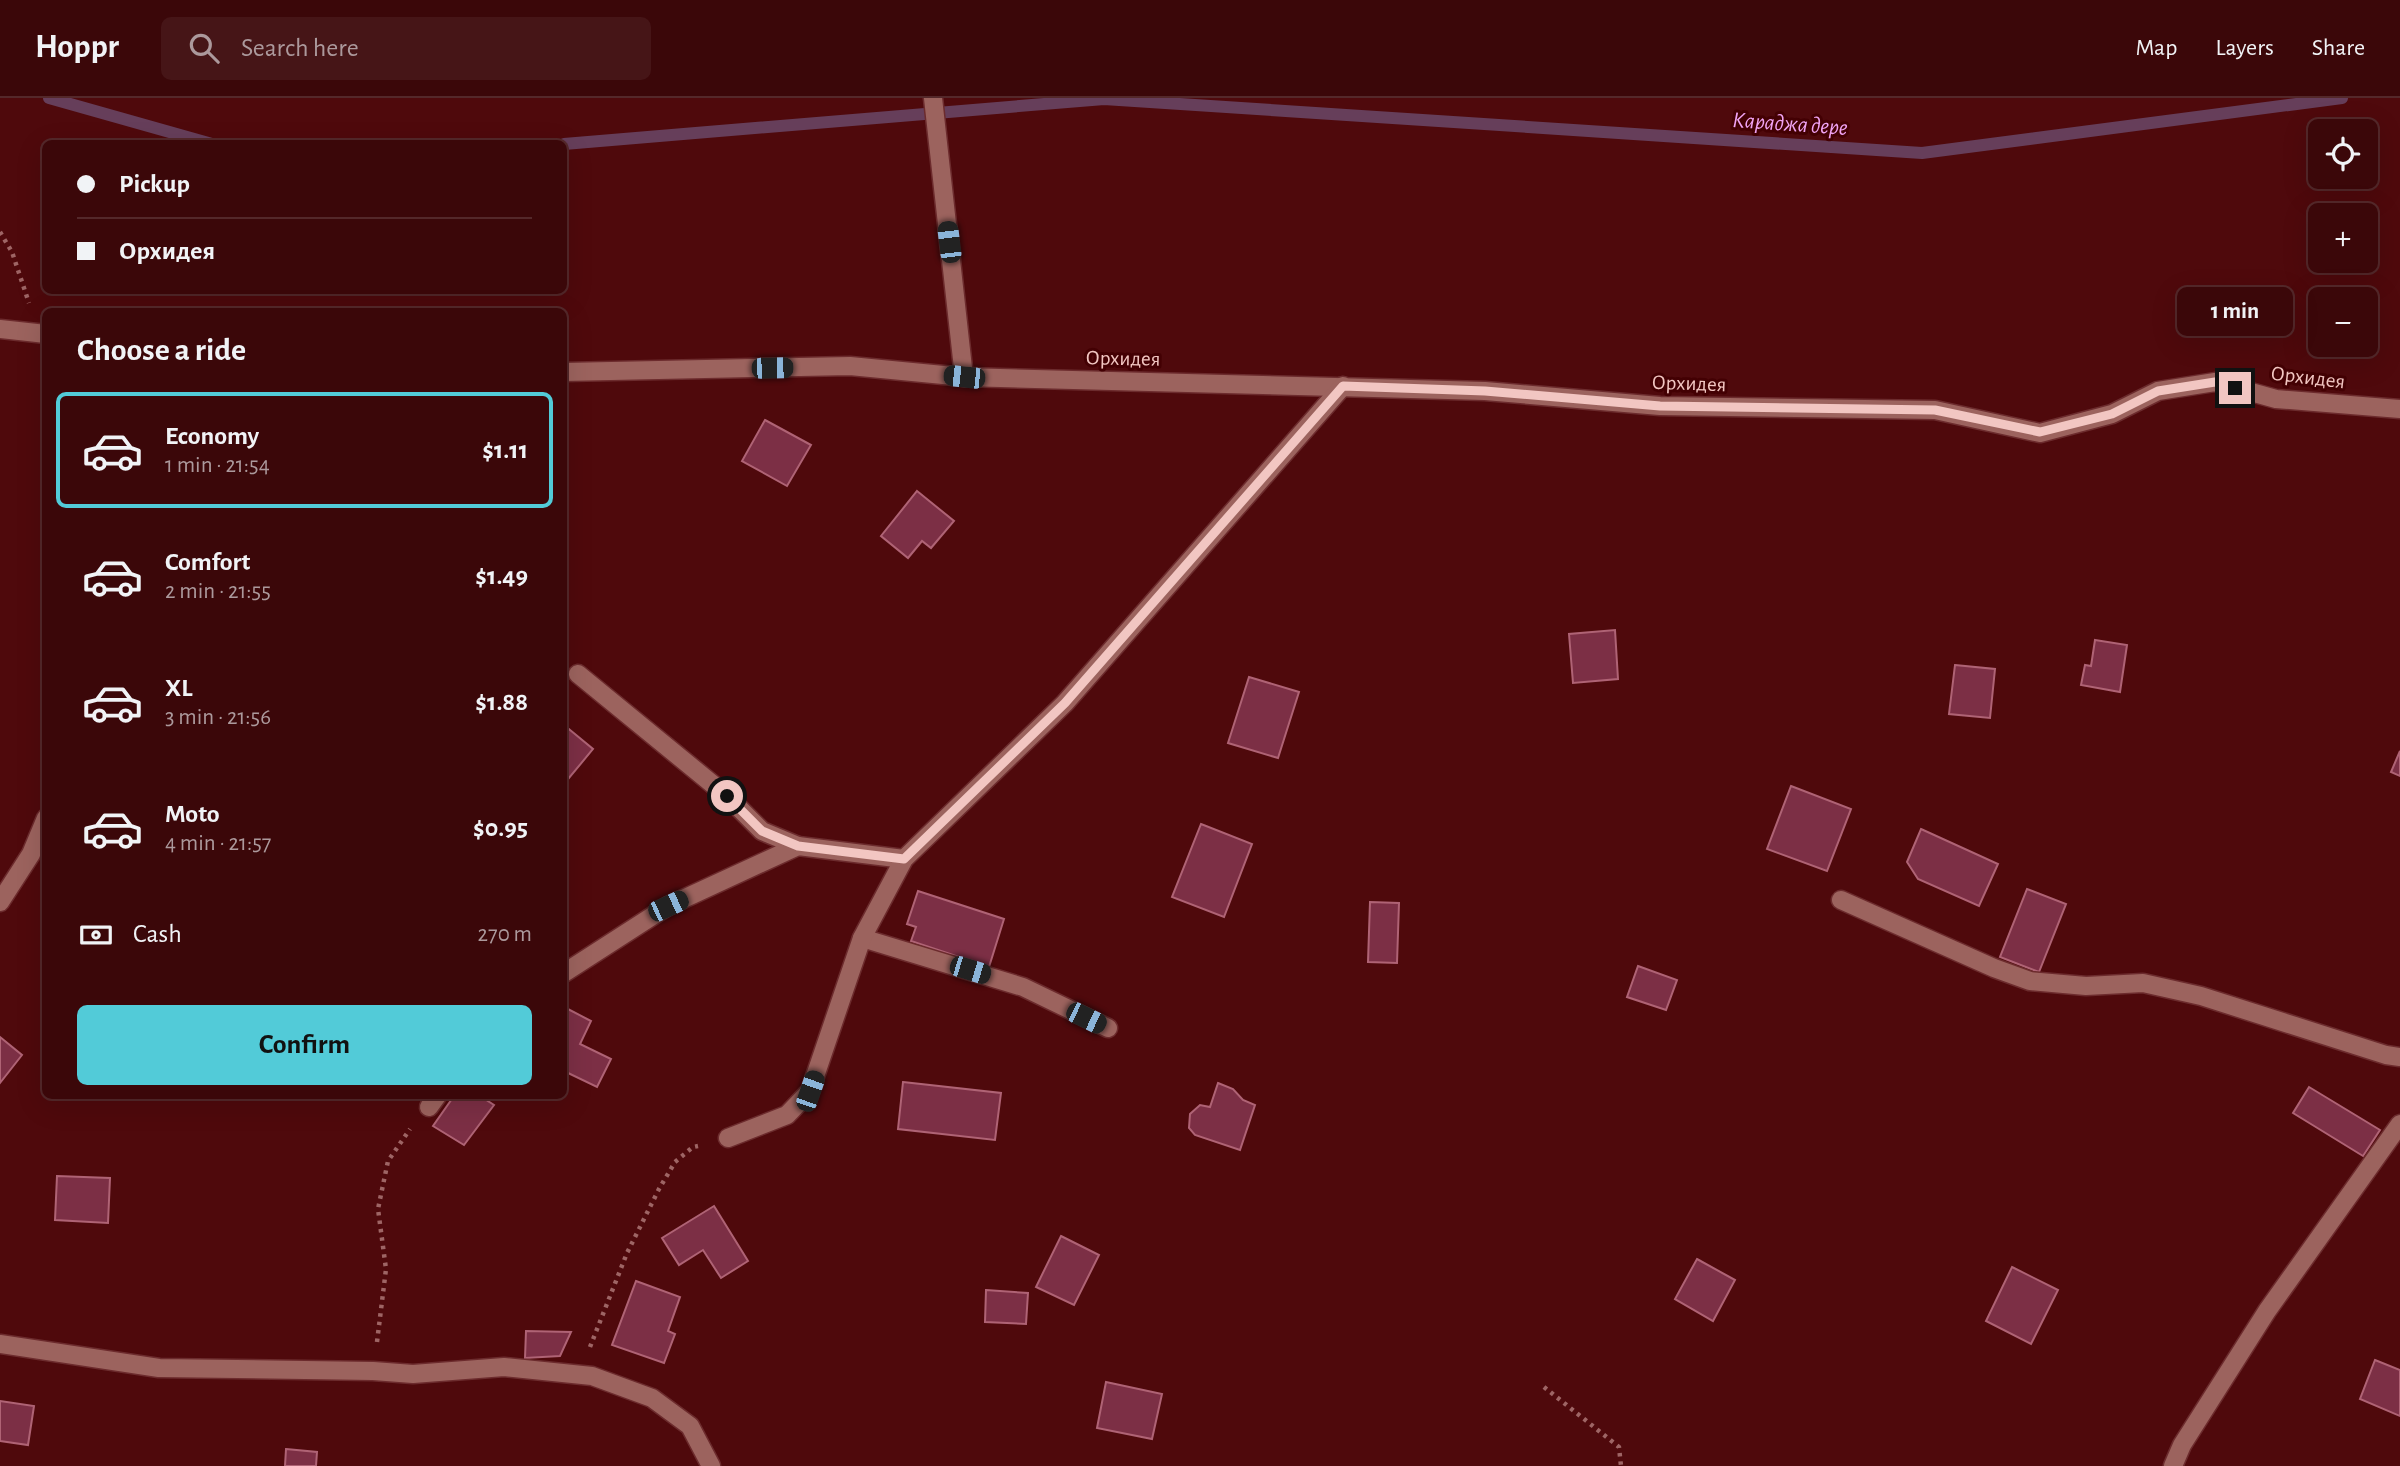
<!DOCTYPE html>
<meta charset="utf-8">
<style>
body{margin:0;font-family:"Alegreya Sans",sans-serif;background:#461517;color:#f1f3f6;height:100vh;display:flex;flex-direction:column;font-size:26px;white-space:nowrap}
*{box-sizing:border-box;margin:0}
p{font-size:23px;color:#ac999c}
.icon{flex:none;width:38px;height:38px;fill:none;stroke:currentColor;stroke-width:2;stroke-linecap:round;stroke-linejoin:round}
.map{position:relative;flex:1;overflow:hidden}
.side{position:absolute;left:42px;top:210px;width:525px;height:791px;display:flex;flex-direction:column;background:#3b0709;border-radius:10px;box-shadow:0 7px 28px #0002,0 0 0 2px #54282a}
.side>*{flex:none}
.banner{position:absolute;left:42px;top:42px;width:525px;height:154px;border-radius:10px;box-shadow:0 7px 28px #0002,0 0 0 2px #54282a;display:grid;align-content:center;height:154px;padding:0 35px;background:#3b0709}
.fabs{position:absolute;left:2308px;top:21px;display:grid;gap:14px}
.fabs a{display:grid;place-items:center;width:70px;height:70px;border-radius:10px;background:#3b0709;box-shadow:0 7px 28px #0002,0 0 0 2px #54282a;font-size:35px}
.end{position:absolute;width:32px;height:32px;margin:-16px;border:9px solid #f2c6c2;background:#111;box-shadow:0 0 0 4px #111}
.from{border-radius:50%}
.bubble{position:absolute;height:49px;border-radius:10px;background:#3b0709;box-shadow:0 7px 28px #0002,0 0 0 2px #54282a;font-size:23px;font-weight:700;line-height:49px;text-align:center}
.car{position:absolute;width:21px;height:42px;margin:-21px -10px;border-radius:9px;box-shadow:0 0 5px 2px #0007;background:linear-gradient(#222 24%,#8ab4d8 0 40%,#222 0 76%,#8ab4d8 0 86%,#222 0)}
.banner b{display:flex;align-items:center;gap:24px;height:66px;font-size:26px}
.banner b+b{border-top:2px solid #54282a}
.banner i{width:18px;height:18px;background:#f1f3f6}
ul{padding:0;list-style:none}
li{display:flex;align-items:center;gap:21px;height:116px;margin:0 14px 10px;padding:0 21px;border:4px solid transparent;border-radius:10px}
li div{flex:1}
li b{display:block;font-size:26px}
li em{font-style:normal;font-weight:700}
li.current{border-color:#52cbd8}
li>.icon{width:63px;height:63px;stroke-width:1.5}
h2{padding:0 35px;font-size:32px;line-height:84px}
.pay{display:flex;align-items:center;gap:18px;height:77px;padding:0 35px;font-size:26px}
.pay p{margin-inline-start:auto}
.action{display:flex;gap:14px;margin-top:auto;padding:14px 35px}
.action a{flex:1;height:80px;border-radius:10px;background:#52cbd8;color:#111;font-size:28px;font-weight:700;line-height:80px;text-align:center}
header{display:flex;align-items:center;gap:42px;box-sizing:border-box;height:98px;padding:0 35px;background:#3b0709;border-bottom:2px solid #54282a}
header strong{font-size:33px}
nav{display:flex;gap:38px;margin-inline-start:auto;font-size:24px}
.search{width:490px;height:63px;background:#461517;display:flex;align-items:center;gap:18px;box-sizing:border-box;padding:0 24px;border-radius:10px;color:#ac999c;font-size:26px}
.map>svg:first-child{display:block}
</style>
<header>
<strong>Hoppr</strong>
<div class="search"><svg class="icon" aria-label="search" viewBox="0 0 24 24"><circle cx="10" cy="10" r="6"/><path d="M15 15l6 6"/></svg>Search here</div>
<nav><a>Map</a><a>Layers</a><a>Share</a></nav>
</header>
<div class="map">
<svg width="2400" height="1368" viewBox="0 0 2400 1368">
<rect width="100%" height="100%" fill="#4f090c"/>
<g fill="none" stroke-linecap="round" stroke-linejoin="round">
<!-- stream -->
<g stroke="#663e5a" stroke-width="12">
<polyline points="49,0 212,46"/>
<polyline points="564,46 1104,1 1922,55 2342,0"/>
</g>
</g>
<!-- building -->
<g fill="#7c2f45" stroke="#af6375" stroke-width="2">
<polygon points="765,322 811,347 787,388 742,363"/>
<polygon points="917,393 954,423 931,450 922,443 908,460 881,438"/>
<polygon points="1615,532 1618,581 1573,585 1569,536"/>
<polygon points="2095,542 2127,547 2120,594 2081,587 2085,567 2091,568"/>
<polygon points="1955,567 1995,571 1990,620 1949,616"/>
<polygon points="1249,579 1299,594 1278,660 1228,645"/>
<polygon points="564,627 593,651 564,686"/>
<polygon points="2400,653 2400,678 2391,674"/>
<polygon points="1791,688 1851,711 1827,773 1767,751"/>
<polygon points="1201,726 1252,746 1224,819 1172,799"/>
<polygon points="1921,731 1998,766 1979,808 1918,781 1907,764"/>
<polygon points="2027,791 2066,806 2039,874 2000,859"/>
<polygon points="918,793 1004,821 989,869 911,843 916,829 907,826"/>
<polygon points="1370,804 1399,805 1397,865 1368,864"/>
<polygon points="1638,868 1677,882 1666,912 1627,899"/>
<polygon points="564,909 591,923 580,946 611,961 597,989 564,973"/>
<polygon points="0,939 22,957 0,985"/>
<polygon points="903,984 1001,995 995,1042 898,1031"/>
<polygon points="1218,985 1233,991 1243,1002 1255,1007 1240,1052 1195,1037 1189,1030 1190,1016 1200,1007 1210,1009"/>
<polygon points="2309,989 2380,1032 2363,1058 2293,1015"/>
<polygon points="454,998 480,998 494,1007 464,1047 433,1028"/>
<polygon points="57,1078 110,1080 108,1125 55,1122"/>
<polygon points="714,1108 748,1163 721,1180 703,1152 679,1167 662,1140"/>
<polygon points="1061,1138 1099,1157 1074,1207 1036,1189"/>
<polygon points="1697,1161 1735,1182 1713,1223 1675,1201"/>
<polygon points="2012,1169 2058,1192 2031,1246 1986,1223"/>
<polygon points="636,1183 680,1199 668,1233 675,1236 664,1265 612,1247"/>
<polygon points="986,1192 1028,1195 1026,1226 985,1224"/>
<polygon points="526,1233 571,1234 560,1258 525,1260"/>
<polygon points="2375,1262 2400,1272 2400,1318 2360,1301"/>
<polygon points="1106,1284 1162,1296 1152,1341 1097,1330"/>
<polygon points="0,1303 34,1308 28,1347 0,1343"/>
<polygon points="286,1351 317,1354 316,1368 285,1368"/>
</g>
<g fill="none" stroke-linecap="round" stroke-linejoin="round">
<defs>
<g id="minor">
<polyline points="933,0 964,279"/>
<polyline points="0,231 46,236"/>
<polyline points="564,274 850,268 964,279 1485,293 1660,308 1935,312 2040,335 2112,316 2158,293 2215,284 2276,301 2400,311"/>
<polyline points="578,576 727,698 762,733 798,748"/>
<polyline points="1841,802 1994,870 2030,883 2086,888 2143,885 2201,898 2386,957 2400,959"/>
<polyline points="0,804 31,756 46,720"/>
<polyline points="862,840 1023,889 1108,930"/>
<polyline points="564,875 668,808 798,748 904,761"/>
<polyline points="429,1009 437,998"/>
<polyline points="728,1040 787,1017 810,993 862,840 904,761 1065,605 1343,288"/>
<polyline points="0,1246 159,1270 373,1273 413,1276 504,1269 592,1278 652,1300 690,1328 711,1368"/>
<polyline points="2173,1368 2182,1347 2267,1213 2400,1026"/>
</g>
</defs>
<!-- minor casing -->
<use href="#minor" stroke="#6c2b2d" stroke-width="21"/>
<!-- path -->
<g stroke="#9e6565" stroke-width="4.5" stroke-dasharray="3.5 5" stroke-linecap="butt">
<polyline points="0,134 12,154 29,205"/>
<polyline points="377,1244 386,1171 378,1111 388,1063 410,1031"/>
<polyline points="590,1249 627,1155 659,1091 675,1064 693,1049 698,1048"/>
<polyline points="1544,1289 1619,1349 1621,1368"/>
</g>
<!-- minor -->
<use href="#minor" stroke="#9c635e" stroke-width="18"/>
</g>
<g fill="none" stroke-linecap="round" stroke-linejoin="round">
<!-- route -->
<polyline stroke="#f2c6c2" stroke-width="9" points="727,698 762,733 798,748 904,761 1065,605 1343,288 1485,293 1660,308 1935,312 2040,334 2112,316 2158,293 2215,284 2235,290"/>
</g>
<g text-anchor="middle" stroke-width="6" stroke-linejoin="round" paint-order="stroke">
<!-- street labels -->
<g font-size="21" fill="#f2c6c2" stroke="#430003">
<text transform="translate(1123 260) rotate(1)" y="7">Орхидея</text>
<text transform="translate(2308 279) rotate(7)" y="7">Орхидея</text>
<text transform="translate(1689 285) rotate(2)" y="7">Орхидея</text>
</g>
<!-- water labels -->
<g font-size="23" font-style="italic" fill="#f1a3f4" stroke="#430003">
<text transform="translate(1790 25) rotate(4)" y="8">Караджа дере</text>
</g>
</g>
</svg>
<div class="fabs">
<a><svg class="icon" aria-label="locate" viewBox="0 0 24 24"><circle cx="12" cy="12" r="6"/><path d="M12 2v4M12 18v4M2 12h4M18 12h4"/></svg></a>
<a>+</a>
<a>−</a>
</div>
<i class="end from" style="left:727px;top:698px"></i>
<i class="end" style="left:2235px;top:290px"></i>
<div class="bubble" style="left:2177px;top:189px;width:116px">1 min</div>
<i class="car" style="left:949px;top:144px;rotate:353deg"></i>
<i class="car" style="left:772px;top:270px;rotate:89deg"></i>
<i class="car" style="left:964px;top:279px;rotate:276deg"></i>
<i class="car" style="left:668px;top:808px;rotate:65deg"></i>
<i class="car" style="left:970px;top:872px;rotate:107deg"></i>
<i class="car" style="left:1086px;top:920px;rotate:116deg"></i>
<i class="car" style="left:810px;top:993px;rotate:19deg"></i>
<div class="banner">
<b><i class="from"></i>Pickup</b>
<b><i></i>Орхидея</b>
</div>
<section class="side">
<h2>Choose a ride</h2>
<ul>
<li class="current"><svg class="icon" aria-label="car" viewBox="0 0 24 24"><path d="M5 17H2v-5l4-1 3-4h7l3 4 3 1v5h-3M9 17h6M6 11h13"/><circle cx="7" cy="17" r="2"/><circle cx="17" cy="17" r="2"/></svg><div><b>Economy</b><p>1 min · 21:54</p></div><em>$1.11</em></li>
<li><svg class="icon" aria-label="car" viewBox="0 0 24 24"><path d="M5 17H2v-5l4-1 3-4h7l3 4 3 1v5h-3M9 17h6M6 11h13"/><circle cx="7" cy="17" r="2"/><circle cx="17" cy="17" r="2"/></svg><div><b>Comfort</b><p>2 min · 21:55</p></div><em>$1.49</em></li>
<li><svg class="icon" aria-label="car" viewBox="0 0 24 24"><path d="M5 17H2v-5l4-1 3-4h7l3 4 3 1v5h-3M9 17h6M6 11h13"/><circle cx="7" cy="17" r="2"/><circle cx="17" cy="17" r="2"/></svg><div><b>XL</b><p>3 min · 21:56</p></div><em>$1.88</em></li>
<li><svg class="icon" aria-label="car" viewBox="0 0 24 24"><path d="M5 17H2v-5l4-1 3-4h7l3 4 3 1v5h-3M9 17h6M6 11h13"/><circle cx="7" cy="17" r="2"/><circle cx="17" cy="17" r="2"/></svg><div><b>Moto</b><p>4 min · 21:57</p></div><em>$0.95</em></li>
</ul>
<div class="pay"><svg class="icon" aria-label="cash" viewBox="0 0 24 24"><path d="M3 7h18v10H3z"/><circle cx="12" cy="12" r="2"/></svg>Cash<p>270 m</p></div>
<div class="action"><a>Confirm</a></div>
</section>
</div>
